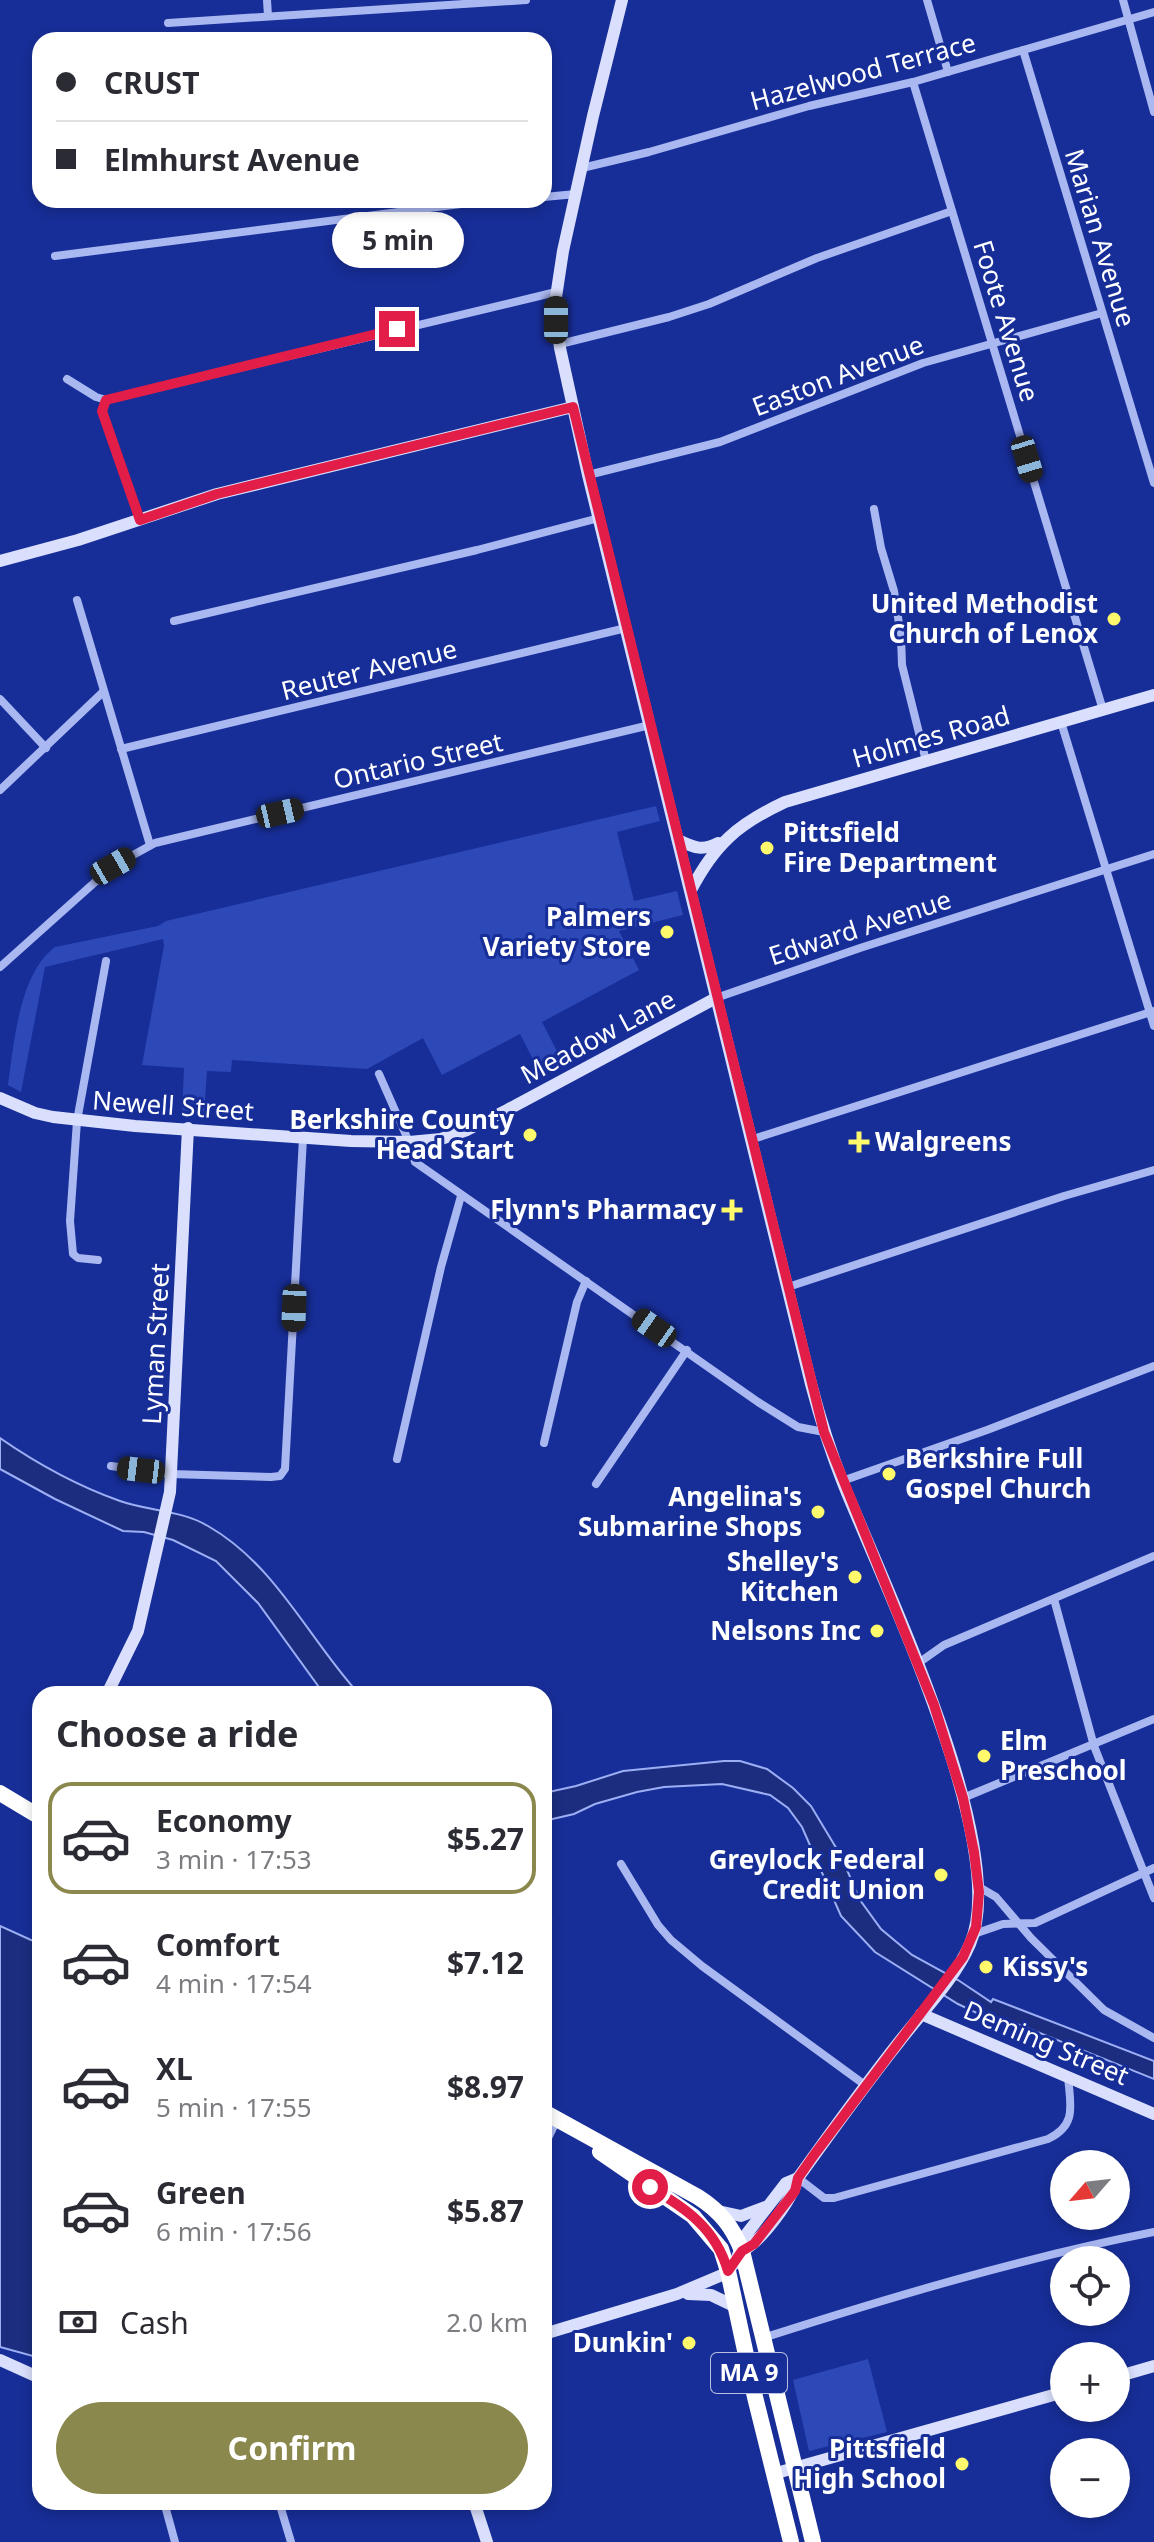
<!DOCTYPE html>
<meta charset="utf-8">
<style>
body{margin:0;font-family:"Noto Sans",sans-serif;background:#f2f2f3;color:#2b2b33;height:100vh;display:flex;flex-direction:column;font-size:30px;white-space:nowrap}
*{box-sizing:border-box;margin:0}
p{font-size:26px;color:#7c7c81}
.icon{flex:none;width:44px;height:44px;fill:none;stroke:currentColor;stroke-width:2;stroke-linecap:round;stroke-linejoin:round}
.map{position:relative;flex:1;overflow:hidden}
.sheet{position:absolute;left:32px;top:1686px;width:520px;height:824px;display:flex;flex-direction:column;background:#fff;border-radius:24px;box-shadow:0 4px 12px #0003}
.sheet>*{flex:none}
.hud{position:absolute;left:32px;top:32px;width:520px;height:176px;border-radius:24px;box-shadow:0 4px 12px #0003;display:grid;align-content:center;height:176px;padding:0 24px;background:#fff}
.needle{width:52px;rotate:242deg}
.tools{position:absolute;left:1050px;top:2150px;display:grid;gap:16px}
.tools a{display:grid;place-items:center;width:80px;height:80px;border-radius:50%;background:#fff;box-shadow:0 4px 12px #0003;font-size:40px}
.end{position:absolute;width:36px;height:36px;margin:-18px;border:10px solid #e11d48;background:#fff;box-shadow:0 0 0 4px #fff}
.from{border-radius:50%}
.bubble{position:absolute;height:56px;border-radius:28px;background:#fff;box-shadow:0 4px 12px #0003;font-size:26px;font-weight:700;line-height:56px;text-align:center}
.car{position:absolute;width:24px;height:48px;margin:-24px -12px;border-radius:10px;box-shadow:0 0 6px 2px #0007;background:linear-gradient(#222 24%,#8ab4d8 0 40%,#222 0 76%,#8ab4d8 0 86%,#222 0)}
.hud b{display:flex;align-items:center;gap:28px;height:76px;font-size:30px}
.hud b+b{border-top:2px solid #e1e1e2}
.hud i{width:20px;height:20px;background:#2b2b33}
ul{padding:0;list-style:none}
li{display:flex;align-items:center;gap:24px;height:112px;margin:0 16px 12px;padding:0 8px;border:4px solid transparent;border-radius:24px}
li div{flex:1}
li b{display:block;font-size:30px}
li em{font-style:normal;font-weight:700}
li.active{border-color:#8a884c}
li>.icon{width:72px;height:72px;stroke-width:1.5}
h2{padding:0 24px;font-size:36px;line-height:96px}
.pay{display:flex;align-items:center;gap:20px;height:88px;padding:0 24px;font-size:30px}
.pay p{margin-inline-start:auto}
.button{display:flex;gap:16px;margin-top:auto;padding:16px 24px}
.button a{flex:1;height:92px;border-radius:48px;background:#8a884c;color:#fff;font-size:32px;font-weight:700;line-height:92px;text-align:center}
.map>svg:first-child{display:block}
</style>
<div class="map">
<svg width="1154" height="2542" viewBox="0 0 1154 2542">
<rect width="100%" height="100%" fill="#172e98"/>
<!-- green -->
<g fill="#2d49b8">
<path d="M656,806L660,821L617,832L634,901L677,891L683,915L619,931L639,970L542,1022L563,1063L541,1075L520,1034L442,1075L423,1038L367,1069L232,1060L231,1072L207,1071L204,1116L182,1115L184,1068L142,1065L164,946L163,939L45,967L21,1092L8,1085C14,1043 19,974 55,947L158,926L166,921Z"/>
<polygon points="868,2359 887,2432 809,2451 793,2380"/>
</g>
<!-- water -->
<g fill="#1c2d7f" stroke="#9caff4" stroke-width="2">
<path d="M0,1438C36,1463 78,1486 120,1501C148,1511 181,1510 208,1526C276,1565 308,1638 359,1694H324L258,1603L216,1561L173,1540L144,1532L123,1531L55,1499L0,1469Z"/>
<polygon points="724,1761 740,1761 767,1769 793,1788 811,1806 841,1856 860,1900 881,1929 912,1955 958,1980 991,2002 993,1999 1154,2061 1154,2079 1020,2025 981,2015 958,2004 875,1952 841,1916 802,1827 788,1808 770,1795 722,1784 664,1787 637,1792 595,1804 574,1814 544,1821 544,1793 576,1786 623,1771"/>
<polygon points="0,1926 31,1940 40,1942 40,2358 0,2347"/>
</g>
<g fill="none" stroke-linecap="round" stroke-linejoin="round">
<!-- street -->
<g stroke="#aab8f2" stroke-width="8">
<polyline points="267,0 268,16"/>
<polyline points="927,0 948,72"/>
<polyline points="1123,0 1154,112"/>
<polyline points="168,23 526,0"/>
<polyline points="1023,50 1154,483"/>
<polyline points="913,82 1103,710"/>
<polyline points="582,168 649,152 809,106 913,82 1154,12"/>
<polyline points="544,197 576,194"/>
<polyline points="55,256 492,200"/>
<polyline points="560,344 669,317 709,304 817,258 952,211"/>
<polyline points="67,379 96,397 106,400 556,292"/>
<polyline points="106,400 102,411 140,520"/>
<polyline points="588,475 720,442 923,363 1102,313"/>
<polyline points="874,509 881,548 894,591 901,637 902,665 926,761"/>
<polyline points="77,600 150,845"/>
<polyline points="174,621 477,550 599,518"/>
<polyline points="0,699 46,748"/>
<polyline points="1061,722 1154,1026"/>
<polyline points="121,749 626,628"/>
<polyline points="0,790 103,692"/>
<polyline points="0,967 113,866 155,843 650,725"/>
<polyline points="716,998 860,948 1154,854"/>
<polyline points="379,1074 409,1142 415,1162 758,1402 798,1427 824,1432"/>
<polyline points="753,1139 1154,1011"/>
<polyline points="98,1260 78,1258 73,1254 70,1221 77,1121 106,961"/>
<polyline points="788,1287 1064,1196 1154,1170"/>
<polyline points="544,1443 577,1302 586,1281"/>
<polyline points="397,1459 441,1267 461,1196"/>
<polyline points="111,1466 171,1474 271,1477 280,1476 285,1469 303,1138"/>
<polyline points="842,1481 987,1430 1154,1366"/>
<polyline points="596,1484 687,1350"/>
<polyline points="1054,1599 1094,1746 1154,1898"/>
<polyline points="917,1664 944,1645 1154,1556"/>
<polyline points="963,1798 1154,1719"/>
<polyline points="621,1864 658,1925 671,1940 702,1966 865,2085"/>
<polyline points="979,1887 996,1897 1031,1938 1104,2010 1154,2038"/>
<polyline points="544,1925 548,1920"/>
<polyline points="974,1934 1003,1924 1035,1923 1154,1868"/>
<polyline points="544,2146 557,2120"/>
<path d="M798,2178L824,2198H834L1048,2139C1078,2125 1070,2104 1068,2076"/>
<path d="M763,2338C891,2297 1022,2258 1154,2232"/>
<polyline points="164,2502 175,2542"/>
<polyline points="279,2502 291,2542"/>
</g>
<!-- secondary -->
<g stroke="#d9dffc" stroke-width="12">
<path d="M622,0L593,116L563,251L556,297V320L560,348L588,475L811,1384C820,1418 830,1450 843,1483C882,1581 1012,1847 970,1944C955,1979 923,2011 899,2042C864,2086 831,2132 798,2178C792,2200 762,2241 742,2251"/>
<polyline points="0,561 78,540 217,494 573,407"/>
<path d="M680,841C695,848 703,851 718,843"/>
<path d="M691,890C715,844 738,824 785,802L1154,695"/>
<polyline points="0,1098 35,1113 53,1117 135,1126 351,1141 409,1142 441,1139 467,1130 507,1110 716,998"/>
<polyline points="107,1694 138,1631 170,1492 188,1128"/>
<polyline points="921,2014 1154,2114"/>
<polyline points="718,2211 741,2216 765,2207"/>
<polyline points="688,2294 711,2295 734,2306"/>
<polyline points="544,2334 677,2294 722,2275 735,2263 745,2236 786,2183 798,2178"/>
<polyline points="0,2360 40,2378"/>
<polyline points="1116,2377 1154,2366"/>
<polyline points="773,2474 1064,2392"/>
<polyline points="474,2502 487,2542"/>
</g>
<!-- highway -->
<g stroke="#fff" stroke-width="16">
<polyline points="0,1793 40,1817"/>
<path d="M544,2112L698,2197C720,2211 733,2227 742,2251L813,2542"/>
<polyline points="600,2152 693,2216 721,2249 728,2271 755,2397 791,2542"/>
</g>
</g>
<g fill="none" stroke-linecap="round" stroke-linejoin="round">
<!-- route -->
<path stroke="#e11d48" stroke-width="10" d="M397,329L106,400L102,411L140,520L217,494L573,407L824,1432L934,1705L963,1798L974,1852L979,1892L976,1927L963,1957L814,2155L798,2178L795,2191L754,2244L742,2251L728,2271C715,2227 687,2210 650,2187"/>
</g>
<!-- markers -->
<g fill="#fffa6b" stroke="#172e98" stroke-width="3">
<circle cx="1114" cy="619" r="8"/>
<circle cx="767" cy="848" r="8"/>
<circle cx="667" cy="932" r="8"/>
<circle cx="530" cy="1135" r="8"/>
<path d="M855 1130h8v8h8v8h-8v8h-8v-8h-8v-8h8z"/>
<path d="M728 1198h8v8h8v8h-8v8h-8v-8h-8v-8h8z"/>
<circle cx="889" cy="1474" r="8"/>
<circle cx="818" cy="1512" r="8"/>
<circle cx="855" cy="1577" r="8"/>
<circle cx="877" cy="1631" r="8"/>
<circle cx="984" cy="1756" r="8"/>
<circle cx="941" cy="1875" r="8"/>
<circle cx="986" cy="1967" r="8"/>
<circle cx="689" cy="2343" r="8"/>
<circle cx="962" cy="2464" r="8"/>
</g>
<g text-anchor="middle" stroke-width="6" stroke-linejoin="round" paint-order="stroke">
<!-- shield labels -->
<rect fill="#172e98" stroke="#b9c0e0" stroke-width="2" x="711" y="2353" width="76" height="40" rx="6"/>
<g font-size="24" font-weight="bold" fill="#fff">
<text x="749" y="2381">MA 9</text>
</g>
<!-- street labels -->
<g font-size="26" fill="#fff" stroke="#172e98">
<text transform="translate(863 72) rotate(-15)" y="9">Hazelwood Terrace</text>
<text transform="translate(1100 238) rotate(73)" y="9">Marian Avenue</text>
<text transform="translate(1006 321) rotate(73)" y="9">Foote Avenue</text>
<text transform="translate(838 376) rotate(-21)" y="9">Easton Avenue</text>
<text transform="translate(369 670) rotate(-14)" y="9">Reuter Avenue</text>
<text transform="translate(931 737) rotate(-16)" y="9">Holmes Road</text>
<text transform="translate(418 761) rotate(-13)" y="9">Ontario Street</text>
<text transform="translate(860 928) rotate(-18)" y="9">Edward Avenue</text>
<text transform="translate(598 1037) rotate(-28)" y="9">Meadow Lane</text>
<text transform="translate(173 1106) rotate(4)" y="9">Newell Street</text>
<text transform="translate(156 1344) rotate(-87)" y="9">Lyman Street</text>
<text transform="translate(1046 2043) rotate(23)" y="9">Deming Street</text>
</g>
<!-- poi labels -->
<g font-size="26" font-weight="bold" fill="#fff" stroke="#172e98" text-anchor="end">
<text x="1098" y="613">United Methodist<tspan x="1098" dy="30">Church of Lenox</tspan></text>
<text x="783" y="842" text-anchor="start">Pittsfield<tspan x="783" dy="30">Fire Department</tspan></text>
<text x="651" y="926">Palmers<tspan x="651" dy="30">Variety Store</tspan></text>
<text x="514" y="1129">Berkshire County<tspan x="514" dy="30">Head Start</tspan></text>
<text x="875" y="1151" text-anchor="start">Walgreens</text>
<text x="716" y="1219">Flynn's Pharmacy</text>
<text x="905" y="1468" text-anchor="start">Berkshire Full<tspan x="905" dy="30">Gospel Church</tspan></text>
<text x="802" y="1506">Angelina's<tspan x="802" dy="30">Submarine Shops</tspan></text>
<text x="839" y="1571">Shelley's<tspan x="839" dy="30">Kitchen</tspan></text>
<text x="861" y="1640">Nelsons Inc</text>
<text x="1000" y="1750" text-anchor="start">Elm<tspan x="1000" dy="30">Preschool</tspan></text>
<text x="925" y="1869">Greylock Federal<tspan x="925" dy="30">Credit Union</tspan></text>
<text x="1002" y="1976" text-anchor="start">Kissy's</text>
<text x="673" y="2352">Dunkin'</text>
<text x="946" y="2458">Pittsfield<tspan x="946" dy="30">High School</tspan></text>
</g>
</g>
</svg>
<div class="tools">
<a><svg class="needle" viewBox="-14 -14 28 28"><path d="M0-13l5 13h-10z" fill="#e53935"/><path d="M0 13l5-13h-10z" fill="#7c7c81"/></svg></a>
<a><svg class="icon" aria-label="locate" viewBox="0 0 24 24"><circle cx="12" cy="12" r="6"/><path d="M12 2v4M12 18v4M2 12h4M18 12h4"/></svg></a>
<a>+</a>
<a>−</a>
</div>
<i class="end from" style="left:650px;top:2187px"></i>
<i class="end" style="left:397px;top:329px"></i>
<div class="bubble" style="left:332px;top:212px;width:132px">5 min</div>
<i class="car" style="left:556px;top:320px;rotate:0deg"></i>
<i class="car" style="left:1027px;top:459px;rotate:163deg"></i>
<i class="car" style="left:280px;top:813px;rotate:77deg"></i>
<i class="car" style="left:113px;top:866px;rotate:60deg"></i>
<i class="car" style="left:294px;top:1308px;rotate:182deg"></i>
<i class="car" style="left:654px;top:1328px;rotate:305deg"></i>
<i class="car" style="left:141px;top:1470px;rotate:277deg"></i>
<div class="hud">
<b><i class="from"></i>CRUST</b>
<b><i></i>Elmhurst Avenue</b>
</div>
<section class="sheet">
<h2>Choose a ride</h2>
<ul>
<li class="active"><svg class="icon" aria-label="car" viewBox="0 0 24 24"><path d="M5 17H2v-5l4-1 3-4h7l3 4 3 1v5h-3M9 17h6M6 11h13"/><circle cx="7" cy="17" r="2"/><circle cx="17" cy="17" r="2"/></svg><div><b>Economy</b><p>3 min · 17:53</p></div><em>$5.27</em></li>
<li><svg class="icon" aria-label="car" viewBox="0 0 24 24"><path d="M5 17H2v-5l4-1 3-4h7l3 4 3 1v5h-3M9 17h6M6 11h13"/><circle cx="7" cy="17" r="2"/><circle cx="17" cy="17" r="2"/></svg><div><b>Comfort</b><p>4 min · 17:54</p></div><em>$7.12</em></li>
<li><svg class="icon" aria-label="car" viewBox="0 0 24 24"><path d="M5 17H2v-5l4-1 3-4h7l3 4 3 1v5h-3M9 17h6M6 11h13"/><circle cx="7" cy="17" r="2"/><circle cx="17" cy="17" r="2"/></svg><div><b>XL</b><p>5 min · 17:55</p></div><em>$8.97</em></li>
<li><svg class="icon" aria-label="car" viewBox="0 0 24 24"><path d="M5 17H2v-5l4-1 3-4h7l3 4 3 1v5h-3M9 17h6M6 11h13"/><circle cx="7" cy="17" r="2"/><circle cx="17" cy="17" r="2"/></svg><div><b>Green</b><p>6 min · 17:56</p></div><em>$5.87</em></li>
</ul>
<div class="pay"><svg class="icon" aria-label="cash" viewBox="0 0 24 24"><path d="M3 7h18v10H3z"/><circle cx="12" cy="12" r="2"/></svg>Cash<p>2.0 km</p></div>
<div class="button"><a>Confirm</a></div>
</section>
</div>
